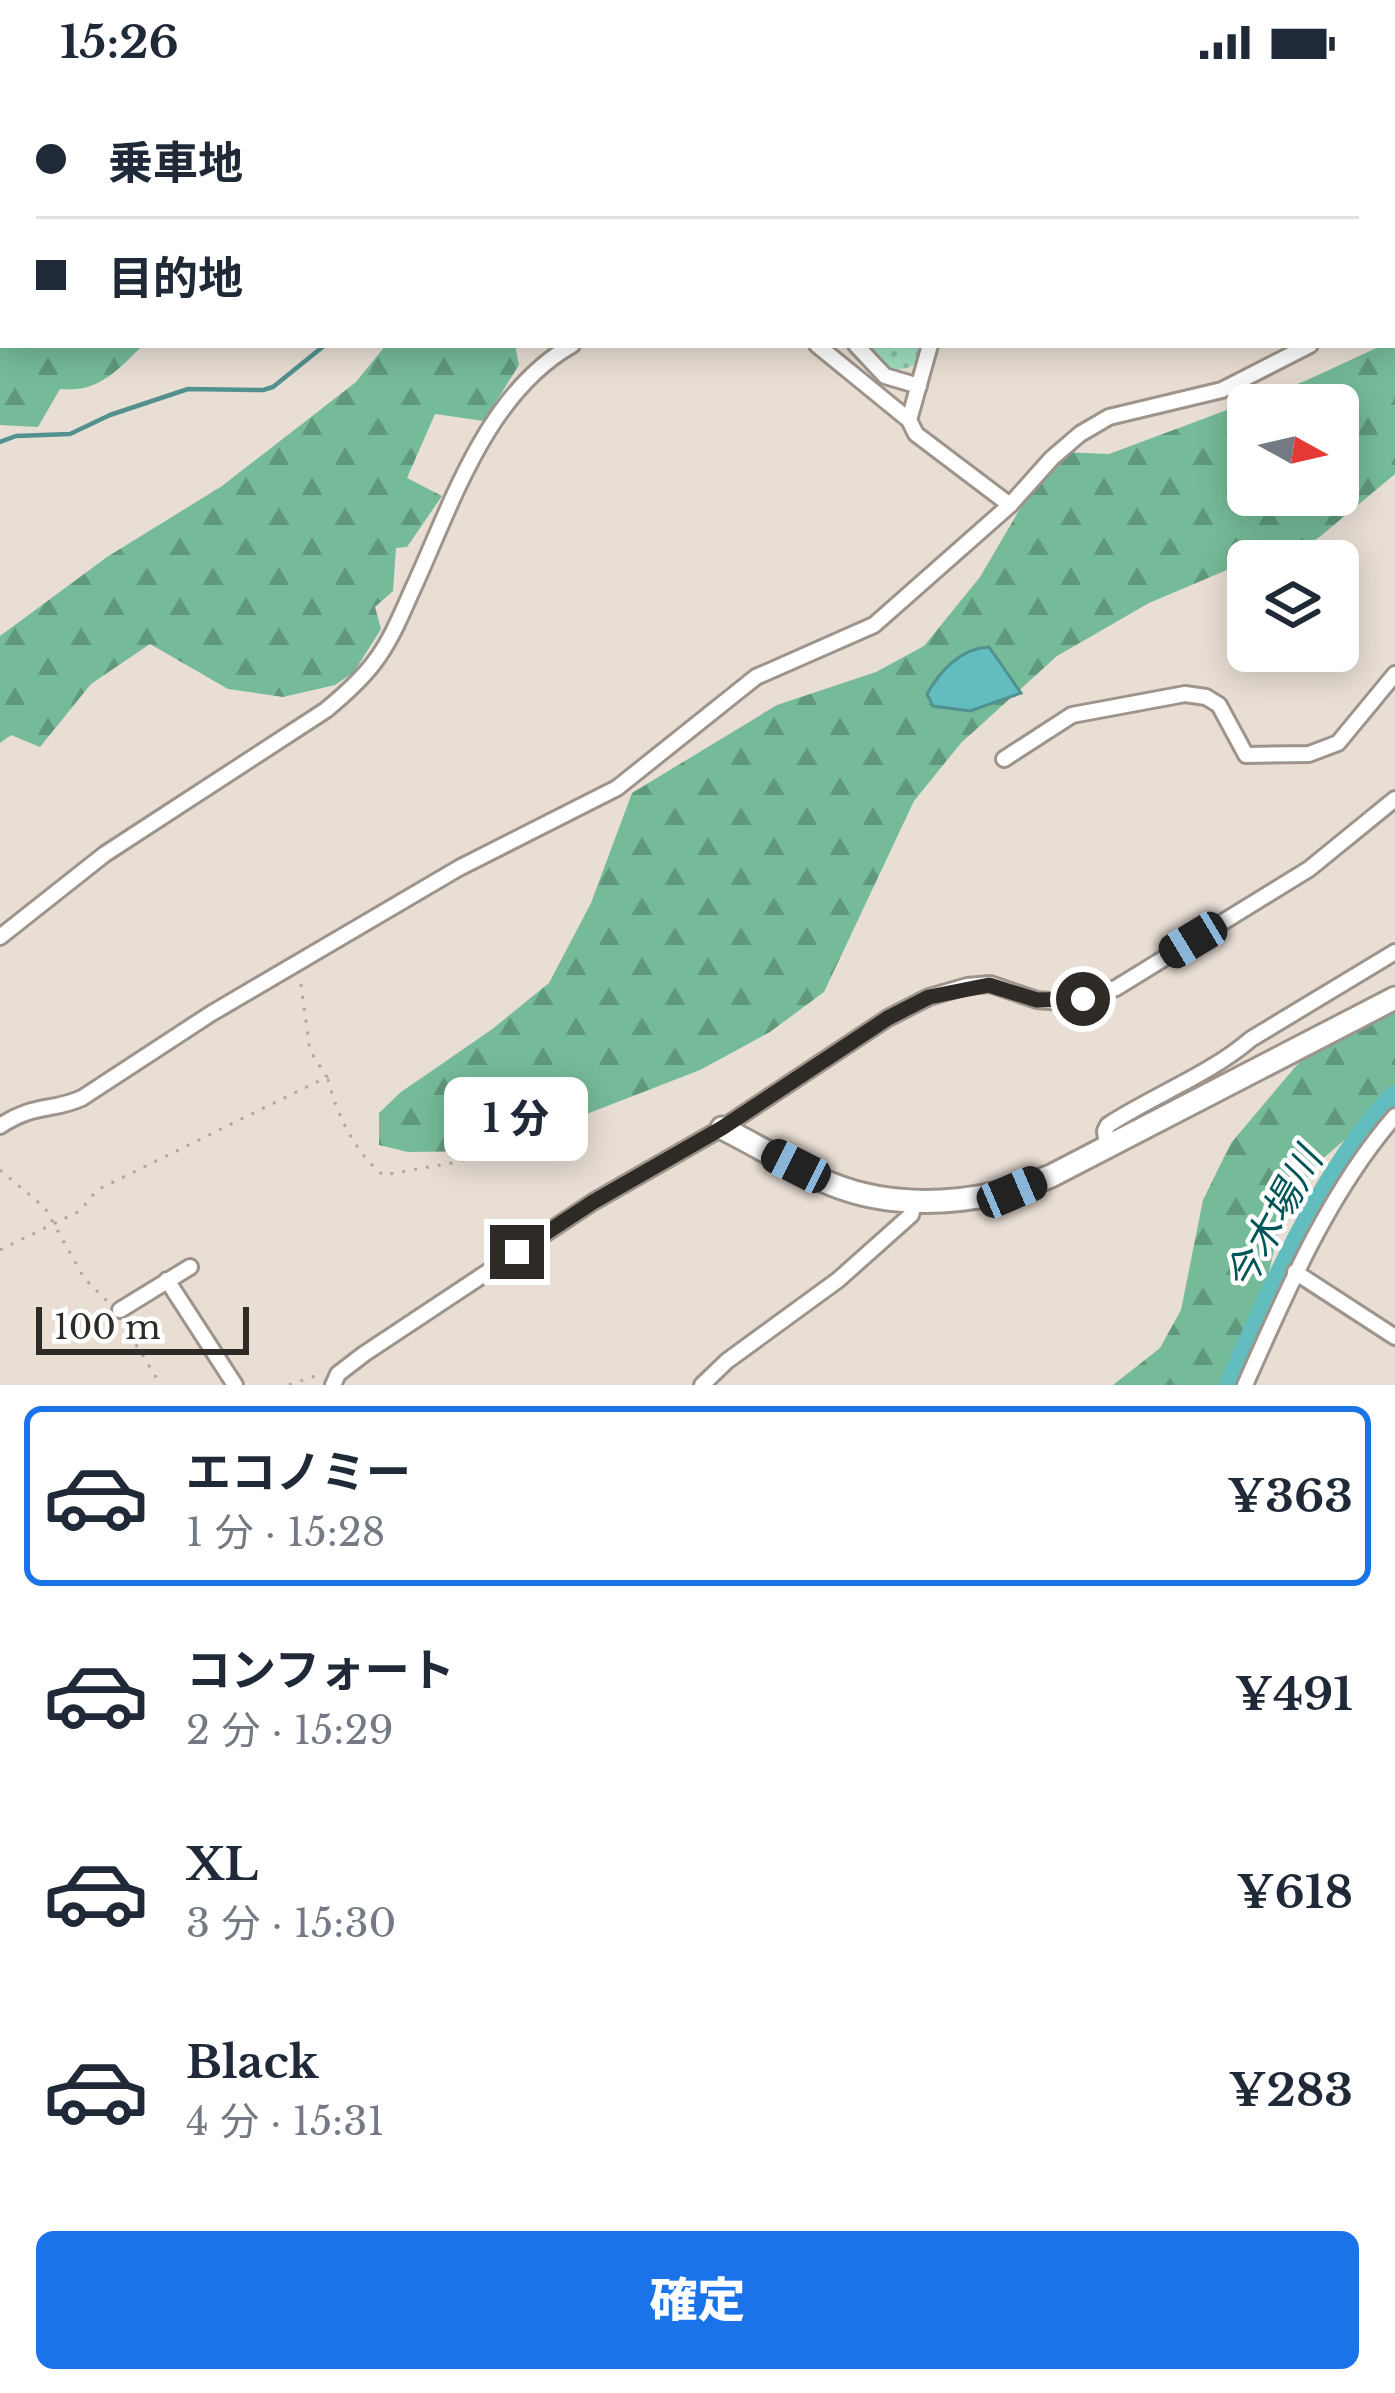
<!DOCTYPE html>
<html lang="ja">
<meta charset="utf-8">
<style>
body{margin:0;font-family:"Libre Baskerville","Noto Sans JP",serif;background:#f2f2f3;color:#1f2937;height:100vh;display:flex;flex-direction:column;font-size:45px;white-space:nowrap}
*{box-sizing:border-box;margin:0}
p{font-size:39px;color:#747a83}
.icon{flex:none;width:66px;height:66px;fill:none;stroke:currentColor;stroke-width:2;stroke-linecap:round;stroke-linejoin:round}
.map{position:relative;height:1301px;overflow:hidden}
.panel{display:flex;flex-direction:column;background:#fff;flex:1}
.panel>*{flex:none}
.guide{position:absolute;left:0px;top:0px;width:1395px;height:264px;box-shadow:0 6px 30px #0003;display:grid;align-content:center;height:264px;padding:0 36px;background:#fff}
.needle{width:78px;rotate:98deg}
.controls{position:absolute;left:1227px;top:300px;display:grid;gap:24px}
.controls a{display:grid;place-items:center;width:132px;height:132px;border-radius:18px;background:#fff;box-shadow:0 6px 30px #0003;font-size:60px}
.scale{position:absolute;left:36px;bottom:30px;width:213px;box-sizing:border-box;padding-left:12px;border:6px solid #2e2a26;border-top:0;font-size:33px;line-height:42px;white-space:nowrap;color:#2e2a26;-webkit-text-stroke:9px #fff;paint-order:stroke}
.end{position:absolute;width:54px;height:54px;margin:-27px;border:15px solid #2e2a26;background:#fff;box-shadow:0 0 0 6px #fff}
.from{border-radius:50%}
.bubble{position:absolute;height:84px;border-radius:18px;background:#fff;box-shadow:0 6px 30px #0003;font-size:39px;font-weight:800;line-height:84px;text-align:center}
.car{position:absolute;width:36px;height:72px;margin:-36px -18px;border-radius:15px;box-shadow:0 0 9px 3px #0007;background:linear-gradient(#222 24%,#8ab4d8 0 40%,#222 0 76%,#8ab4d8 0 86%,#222 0)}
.guide b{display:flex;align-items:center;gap:42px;height:114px;font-size:45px}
.guide b+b{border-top:3px solid #e0e1e3}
.guide i{width:30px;height:30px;background:#1f2937}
ul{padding:21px 0 0;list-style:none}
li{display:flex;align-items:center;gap:36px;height:180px;margin:0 24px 18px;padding:0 12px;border:6px solid transparent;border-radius:18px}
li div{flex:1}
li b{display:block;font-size:45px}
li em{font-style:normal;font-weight:800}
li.current{border-color:#1a73e8}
li>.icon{width:108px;height:108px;stroke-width:1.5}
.button{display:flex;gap:24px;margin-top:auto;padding:24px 36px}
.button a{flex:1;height:138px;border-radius:18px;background:#1a73e8;color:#fff;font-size:48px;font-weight:800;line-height:138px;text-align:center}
.status{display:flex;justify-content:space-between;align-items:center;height:84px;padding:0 60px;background:#fff;direction:ltr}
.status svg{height:33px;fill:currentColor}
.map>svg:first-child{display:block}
</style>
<div class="status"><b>15:26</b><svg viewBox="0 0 49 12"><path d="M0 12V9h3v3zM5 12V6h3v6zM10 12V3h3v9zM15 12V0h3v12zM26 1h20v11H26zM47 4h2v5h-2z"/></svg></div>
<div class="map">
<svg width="1395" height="1301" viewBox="0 0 1395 1301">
<defs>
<pattern id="grass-dots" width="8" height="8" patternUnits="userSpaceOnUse" patternTransform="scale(3)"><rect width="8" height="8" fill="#9fdfbf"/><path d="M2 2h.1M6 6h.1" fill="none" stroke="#89c0a4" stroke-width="1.8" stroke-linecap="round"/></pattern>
<pattern id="forest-firs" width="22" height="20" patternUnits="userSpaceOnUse" patternTransform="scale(3)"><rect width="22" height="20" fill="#75bb99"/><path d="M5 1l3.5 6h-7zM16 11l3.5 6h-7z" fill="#60987d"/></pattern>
</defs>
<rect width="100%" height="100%" fill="#e8ded4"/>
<!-- grass -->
<g fill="url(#grass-dots)">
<polygon points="520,0 1123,0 1126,3 522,3"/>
<path d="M867,261H923L917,279C892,294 883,279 867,261Z"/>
</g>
<!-- forest -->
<g fill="url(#forest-firs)" fill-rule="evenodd">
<polygon points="64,0 280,0 54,3"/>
<path d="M0,243L3,261H143C117,287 98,309 60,305L38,343L0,341Z"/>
<path d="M1395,255V390L1317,455L1248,477L1149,519L1057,572L961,659L914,717L824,908L770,948L700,986L491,1067L408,1068L379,1061V1029L401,1008L491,946L549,899L591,819L632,709L777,621L876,588L924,562L980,493L1038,394L1063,368L1109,370L1305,297L1383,261H1392ZM1248,321H1338V411H1248Z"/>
<polygon points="386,261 515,261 519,281 484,337 435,330 407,394 442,412 407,463 396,464 393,507 375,523 381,545 354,588 335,601 283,613 228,605 150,560 91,600 40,663 11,651 0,659 0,552 107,473 222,402 356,298"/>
<polygon points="1395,901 1395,1012 1319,1078 1282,1126 1246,1301 1113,1301 1160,1264 1181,1226 1203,1116 1231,1059 1296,982 1356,922"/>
</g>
<!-- water -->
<path fill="#62bdbe" stroke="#529190" stroke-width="3" d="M989,563L1021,609L970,627L933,622L927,610C940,587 961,564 989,563Z"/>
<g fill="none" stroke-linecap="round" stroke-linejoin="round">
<!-- stream -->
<polyline stroke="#529190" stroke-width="4.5" points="0,358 16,352 70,350 110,331 188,305 263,306 273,303 325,261"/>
<!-- river -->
<path stroke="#62bdbe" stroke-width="27" d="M1233,1301C1272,1210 1327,1086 1395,1015"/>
<defs>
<polyline id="lane" points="535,0 536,3"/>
<g id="street">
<polyline points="508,0 511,3"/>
<polyline points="292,3 296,0"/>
<polyline points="1213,3 1217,0"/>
<polyline points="0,187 3,186"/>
<polyline points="1392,191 1395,188"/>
<polyline points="817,261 909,336 916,350 1010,421"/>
<polyline points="856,261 885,292 919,302"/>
<polyline points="909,336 930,261"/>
<polyline points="1004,675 1072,631 1185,610 1206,613 1219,621 1246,671 1309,670 1338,659 1395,590"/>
<path d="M0,853L105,770L326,626C343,612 359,598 373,580C392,556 403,526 416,498C454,414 488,309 572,261"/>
<path d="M0,1042C34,1019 51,1028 82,1014L212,929L459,784L617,704L756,593L874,541L1010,421L1052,374L1080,350L1109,333L1222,306L1310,261"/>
<path d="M1107,1063L1105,1047L1108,1041C1154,1011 1209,991 1251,955L1395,868"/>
<polyline points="1295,1188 1395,1253"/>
<polyline points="167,1196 235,1301"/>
<polyline points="120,1226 190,1183"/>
<polyline points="333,1301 338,1290 364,1270 593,1118 722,1044 888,934 929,913 967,902 990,900 1037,916 1061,918 1116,904 1309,785 1395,715"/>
<polyline points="702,1301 727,1277 838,1196 911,1131 915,1117"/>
<path d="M1245,1301C1286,1209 1328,1109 1395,1032"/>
</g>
<g id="secondary">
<polyline points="319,0 321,3"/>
<polyline points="365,3 375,0"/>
<path d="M722,1044C758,1062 793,1084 831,1100C900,1128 984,1120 1051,1092L1395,914"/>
</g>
</defs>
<!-- lane casing -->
<use href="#lane" stroke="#9e948b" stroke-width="14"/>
<!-- street casing -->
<use href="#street" stroke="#9e948b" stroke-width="20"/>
<!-- secondary casing -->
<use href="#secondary" stroke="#9e948b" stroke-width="27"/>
<!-- path -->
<g stroke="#b0a79f" stroke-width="3" stroke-dasharray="3 9" stroke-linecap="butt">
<path d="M328,995C336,1029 355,1069 383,1091L458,1078L510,1055"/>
<polyline points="0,1086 45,1124 84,1194 107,1217"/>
<polyline points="0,1166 80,1127 97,1106 327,993 310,967 300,894"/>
<polyline points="123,1240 161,1301"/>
<polyline points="289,1301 321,1290"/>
</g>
<!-- lane -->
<use href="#lane" stroke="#fff" stroke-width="8"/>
<!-- street -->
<use href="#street" stroke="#fff" stroke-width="14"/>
<!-- secondary -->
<use href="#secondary" stroke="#fff" stroke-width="21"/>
</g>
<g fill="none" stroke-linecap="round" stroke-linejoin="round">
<!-- route -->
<polyline stroke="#2e2a26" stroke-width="15" points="517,1168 593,1118 722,1044 888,934 929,913 989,901 1037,916 1083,915"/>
</g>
<g text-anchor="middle" stroke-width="9" stroke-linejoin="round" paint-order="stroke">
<!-- water labels -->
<g font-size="39" font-style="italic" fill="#005556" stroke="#fff">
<text transform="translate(1273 1135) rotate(-61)" y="14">今木場川</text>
</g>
</g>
</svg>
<div class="controls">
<a><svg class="needle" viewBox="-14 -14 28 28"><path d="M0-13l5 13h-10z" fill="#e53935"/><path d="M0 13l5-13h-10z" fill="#747a83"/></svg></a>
<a><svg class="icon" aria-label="layers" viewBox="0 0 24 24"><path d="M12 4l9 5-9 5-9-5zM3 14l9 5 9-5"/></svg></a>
</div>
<div class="scale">100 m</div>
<i class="end from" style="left:1083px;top:915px"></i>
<i class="end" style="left:517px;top:1168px"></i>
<div class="bubble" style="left:444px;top:993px;width:144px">1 分</div>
<i class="car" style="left:1193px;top:856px;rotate:239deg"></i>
<i class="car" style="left:796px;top:1082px;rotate:297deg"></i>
<i class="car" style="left:1012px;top:1108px;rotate:67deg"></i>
<div class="guide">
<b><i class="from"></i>乗車地</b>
<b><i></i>目的地</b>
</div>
</div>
<section class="panel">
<ul>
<li class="current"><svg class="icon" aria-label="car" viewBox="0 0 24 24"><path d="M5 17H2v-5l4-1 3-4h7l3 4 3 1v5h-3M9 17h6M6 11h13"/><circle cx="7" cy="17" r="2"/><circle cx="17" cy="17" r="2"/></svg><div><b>エコノミー</b><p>1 分 · 15:28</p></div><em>¥363</em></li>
<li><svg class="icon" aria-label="car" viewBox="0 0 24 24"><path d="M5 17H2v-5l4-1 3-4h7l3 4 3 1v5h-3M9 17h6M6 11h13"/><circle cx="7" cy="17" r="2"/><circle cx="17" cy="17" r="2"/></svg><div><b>コンフォート</b><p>2 分 · 15:29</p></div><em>¥491</em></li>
<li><svg class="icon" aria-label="car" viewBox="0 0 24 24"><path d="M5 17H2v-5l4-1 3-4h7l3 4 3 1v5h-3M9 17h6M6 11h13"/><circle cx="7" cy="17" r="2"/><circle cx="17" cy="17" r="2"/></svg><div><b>XL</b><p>3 分 · 15:30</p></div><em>¥618</em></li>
<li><svg class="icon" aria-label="car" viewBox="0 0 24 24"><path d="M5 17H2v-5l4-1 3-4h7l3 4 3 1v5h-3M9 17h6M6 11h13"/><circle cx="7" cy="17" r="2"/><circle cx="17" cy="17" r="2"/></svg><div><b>Black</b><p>4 分 · 15:31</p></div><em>¥283</em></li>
</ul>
<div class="button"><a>確定</a></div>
</section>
